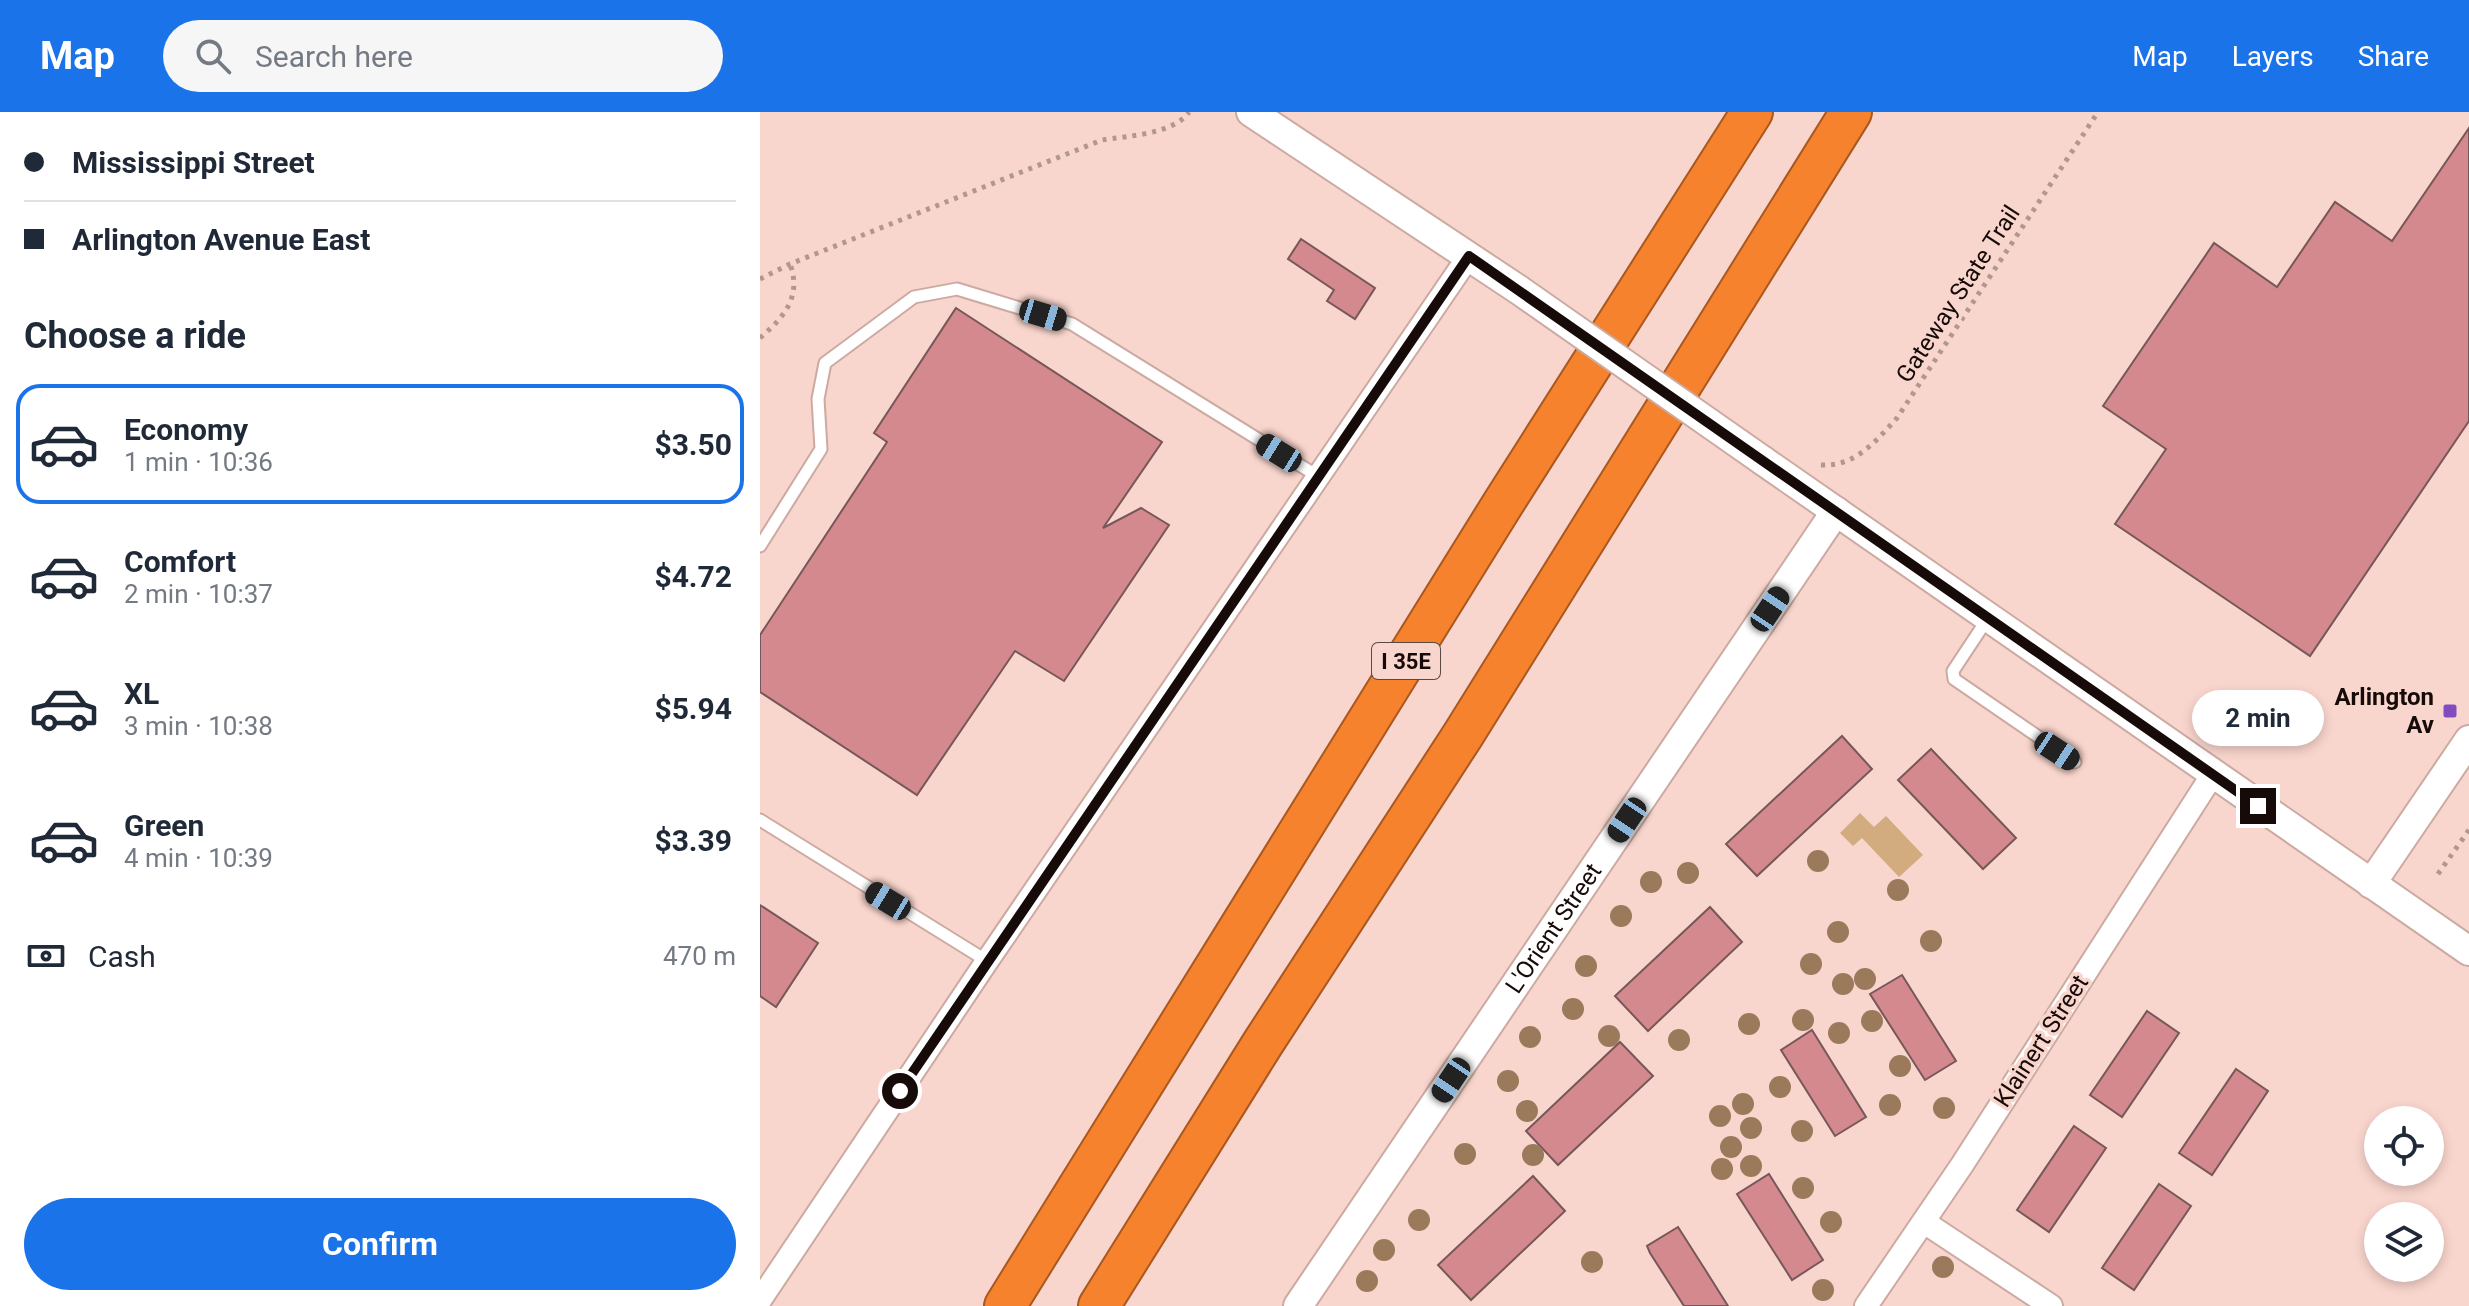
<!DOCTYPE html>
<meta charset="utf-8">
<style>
body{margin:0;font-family:Roboto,sans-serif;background:#f6f6f7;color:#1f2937;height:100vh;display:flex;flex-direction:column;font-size:30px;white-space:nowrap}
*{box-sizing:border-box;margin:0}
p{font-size:26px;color:#747a83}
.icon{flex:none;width:44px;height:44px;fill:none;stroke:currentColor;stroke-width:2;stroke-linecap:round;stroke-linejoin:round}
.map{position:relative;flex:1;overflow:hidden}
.sheet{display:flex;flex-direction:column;background:#fff;width:760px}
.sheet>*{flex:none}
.top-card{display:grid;align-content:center;height:176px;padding:0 24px;background:#fff}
.fabs{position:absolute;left:1604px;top:994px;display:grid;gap:16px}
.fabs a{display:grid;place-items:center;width:80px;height:80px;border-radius:50%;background:#fff;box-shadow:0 4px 12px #0003;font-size:40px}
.end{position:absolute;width:36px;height:36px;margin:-18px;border:10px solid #160b08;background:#fff;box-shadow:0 0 0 4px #fff}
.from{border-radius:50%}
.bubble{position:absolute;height:56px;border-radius:28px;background:#fff;box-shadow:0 4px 12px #0003;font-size:26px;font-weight:700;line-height:56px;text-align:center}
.car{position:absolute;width:24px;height:48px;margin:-24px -12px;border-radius:10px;box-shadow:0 0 6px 2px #0007;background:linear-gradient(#222 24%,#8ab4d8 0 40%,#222 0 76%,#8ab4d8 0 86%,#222 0)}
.top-card b{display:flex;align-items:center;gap:28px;height:76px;font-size:30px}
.top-card b+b{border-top:2px solid #e0e1e3}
.top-card i{width:20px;height:20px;background:#1f2937}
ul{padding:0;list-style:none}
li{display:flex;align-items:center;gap:24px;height:120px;margin:0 16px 12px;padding:0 8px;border:4px solid transparent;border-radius:24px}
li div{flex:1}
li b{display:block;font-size:30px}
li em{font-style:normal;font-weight:700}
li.current{border-color:#1a73e8}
li>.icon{width:72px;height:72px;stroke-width:1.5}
h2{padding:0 24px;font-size:36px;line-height:96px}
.pay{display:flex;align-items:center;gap:20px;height:88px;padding:0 24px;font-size:30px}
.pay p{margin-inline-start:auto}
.button{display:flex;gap:16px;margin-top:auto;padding:16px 24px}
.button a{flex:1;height:92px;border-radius:48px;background:#1a73e8;color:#fff;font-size:32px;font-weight:700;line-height:92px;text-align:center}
header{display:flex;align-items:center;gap:48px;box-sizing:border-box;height:112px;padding:0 40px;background:#1a73e8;color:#fff}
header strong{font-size:38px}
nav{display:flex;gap:44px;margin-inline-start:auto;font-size:28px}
.search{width:560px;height:72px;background:#f6f6f7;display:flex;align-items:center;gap:20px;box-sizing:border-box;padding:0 28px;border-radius:44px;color:#747a83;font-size:30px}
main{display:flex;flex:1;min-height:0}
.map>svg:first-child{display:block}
</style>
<header>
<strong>Map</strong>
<div class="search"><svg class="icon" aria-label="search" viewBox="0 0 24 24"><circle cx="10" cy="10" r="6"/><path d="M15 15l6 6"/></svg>Search here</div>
<nav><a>Map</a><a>Layers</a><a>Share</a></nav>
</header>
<main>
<section class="sheet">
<div class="top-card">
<b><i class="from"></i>Mississippi Street</b>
<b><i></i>Arlington Avenue East</b>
</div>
<h2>Choose a ride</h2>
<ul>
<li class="current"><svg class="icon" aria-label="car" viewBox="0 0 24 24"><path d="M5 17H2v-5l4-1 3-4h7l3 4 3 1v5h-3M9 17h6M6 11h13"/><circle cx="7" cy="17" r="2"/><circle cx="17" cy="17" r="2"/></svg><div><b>Economy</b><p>1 min · 10:36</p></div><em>$3.50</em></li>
<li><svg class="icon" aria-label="car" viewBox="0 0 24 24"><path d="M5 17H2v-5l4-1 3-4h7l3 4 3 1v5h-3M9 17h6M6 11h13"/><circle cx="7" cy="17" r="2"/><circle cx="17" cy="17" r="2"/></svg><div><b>Comfort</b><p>2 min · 10:37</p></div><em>$4.72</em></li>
<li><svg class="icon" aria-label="car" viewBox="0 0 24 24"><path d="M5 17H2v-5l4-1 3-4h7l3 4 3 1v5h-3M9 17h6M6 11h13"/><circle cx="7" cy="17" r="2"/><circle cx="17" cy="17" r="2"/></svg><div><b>XL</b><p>3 min · 10:38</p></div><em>$5.94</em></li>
<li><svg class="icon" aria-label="car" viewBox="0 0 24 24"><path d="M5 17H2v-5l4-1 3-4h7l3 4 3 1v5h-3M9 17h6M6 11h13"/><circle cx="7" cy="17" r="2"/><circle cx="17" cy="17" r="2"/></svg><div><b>Green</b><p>4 min · 10:39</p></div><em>$3.39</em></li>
</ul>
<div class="pay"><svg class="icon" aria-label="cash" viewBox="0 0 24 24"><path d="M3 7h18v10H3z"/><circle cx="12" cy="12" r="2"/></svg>Cash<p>470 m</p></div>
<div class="button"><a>Confirm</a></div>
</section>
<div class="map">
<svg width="1709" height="1194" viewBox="0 0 1709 1194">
<rect width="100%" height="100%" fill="#f9d6cd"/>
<!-- green -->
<polygon fill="#d2ab7e" points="1100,701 1114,715 1126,704 1163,743 1139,765 1102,726 1093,734 1080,721"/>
<!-- building -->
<g fill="#d4898e" stroke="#775759" stroke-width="2">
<polygon points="1709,16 1709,309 1550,544 1355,412 1406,337 1343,294 1454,131 1517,175 1575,90 1632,129"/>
<polygon points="541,127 615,176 595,207 567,189 574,178 528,147"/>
<polygon points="196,196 402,330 343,416 381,396 409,413 304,569 255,539 157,683 0,580 0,523 127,330 114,321"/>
<polygon points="1082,624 1112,657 997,764 966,732"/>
<polygon points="1171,637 1256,726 1223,757 1138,668"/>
<polygon points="0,793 58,831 16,895 0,884"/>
<polygon points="950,795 982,830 888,919 855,884"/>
<polygon points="1142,863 1196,949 1165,968 1110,882"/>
<polygon points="1387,899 1419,921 1362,1005 1330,983"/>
<polygon points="1052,918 1106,1005 1075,1024 1021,938"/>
<polygon points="860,930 893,964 798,1053 766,1019"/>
<polygon points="1476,957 1508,979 1452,1063 1419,1041"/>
<polygon points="1314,1014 1346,1036 1289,1120 1257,1098"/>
<polygon points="1009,1062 1063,1148 1032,1168 977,1082"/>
<polygon points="773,1064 805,1099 711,1188 678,1153"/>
<polygon points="1399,1072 1431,1094 1374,1178 1342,1156"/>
<polygon points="918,1115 946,1159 968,1194 924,1194 890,1141 887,1134"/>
</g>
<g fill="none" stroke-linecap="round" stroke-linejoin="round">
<defs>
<g id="service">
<polyline points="0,434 61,337 58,287 65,251 154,185 197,177 312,212 559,365"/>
<polyline points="1228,506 1193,559 1194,567 1315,650"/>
<polyline points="0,708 227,849"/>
</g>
<g id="minor">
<polyline points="1164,1110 1291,1194"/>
<polyline points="0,1188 227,849 709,144"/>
<polyline points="1106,1194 1202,1053 1453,662"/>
</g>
<g id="tertiary">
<polyline points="491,0 759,178"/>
<polyline points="1002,348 1709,839"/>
<polyline points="1611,772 1709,628"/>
<path id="s1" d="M538,1194L1076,399"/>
</g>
<g id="motorway">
<polyline points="245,1194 744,390 992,0"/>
<polyline points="339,1194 503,931 703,623 1091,0"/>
</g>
</defs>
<!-- service casing -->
<use href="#service" stroke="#ccaaa1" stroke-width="15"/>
<!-- minor casing -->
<use href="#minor" stroke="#ccaaa1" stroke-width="26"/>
<!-- tertiary casing -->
<use href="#tertiary" stroke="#ccaaa1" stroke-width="32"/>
<!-- motorway casing -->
<use href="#motorway" stroke="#a85820" stroke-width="44"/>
<!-- path -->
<g stroke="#b2978f" stroke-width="5" stroke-dasharray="4 6" stroke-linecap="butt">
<path d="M0,167L30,152L342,28C367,24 414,22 429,0"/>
<path d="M0,226C24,205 42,185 30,152"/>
<path d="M1061,353C1095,355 1116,329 1137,306L1338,0"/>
<polyline points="1678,762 1709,718"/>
</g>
<!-- service -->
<use href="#service" stroke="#fff" stroke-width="11"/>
<!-- minor -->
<use href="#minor" stroke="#fff" stroke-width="22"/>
<!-- tertiary -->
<use href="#tertiary" stroke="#fff" stroke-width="28"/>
<!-- motorway -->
<use href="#motorway" stroke="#f6822d" stroke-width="40"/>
<defs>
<polyline id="tertiary-bridge" points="759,178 1002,348"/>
</defs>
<!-- tertiary-bridge casing -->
<use href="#tertiary-bridge" stroke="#ccaaa1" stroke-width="32" stroke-linecap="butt"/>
<!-- tertiary-bridge -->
<use href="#tertiary-bridge" stroke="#fff" stroke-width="28"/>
</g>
<!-- trees -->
<g fill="#9b7a5c">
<circle cx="1058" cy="749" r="11"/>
<circle cx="928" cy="761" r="11"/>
<circle cx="891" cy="770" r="11"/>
<circle cx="1138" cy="778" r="11"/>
<circle cx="861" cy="804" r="11"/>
<circle cx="1078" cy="820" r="11"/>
<circle cx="1171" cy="829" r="11"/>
<circle cx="1051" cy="852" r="11"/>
<circle cx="826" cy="854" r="11"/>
<circle cx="1105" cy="867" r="11"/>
<circle cx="1083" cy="872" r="11"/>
<circle cx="813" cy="897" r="11"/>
<circle cx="1043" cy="908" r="11"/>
<circle cx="1112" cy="909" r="11"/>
<circle cx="989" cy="912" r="11"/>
<circle cx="1079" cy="921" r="11"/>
<circle cx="849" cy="924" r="11"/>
<circle cx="770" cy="925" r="11"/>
<circle cx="919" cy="928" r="11"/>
<circle cx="1140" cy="954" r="11"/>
<circle cx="748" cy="969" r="11"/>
<circle cx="1020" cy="975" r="11"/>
<circle cx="983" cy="992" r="11"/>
<circle cx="1130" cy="993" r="11"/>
<circle cx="1184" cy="996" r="11"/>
<circle cx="767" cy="999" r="11"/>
<circle cx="960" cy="1004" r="11"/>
<circle cx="991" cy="1016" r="11"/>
<circle cx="1042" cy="1019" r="11"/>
<circle cx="971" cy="1035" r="11"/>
<circle cx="705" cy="1042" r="11"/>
<circle cx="773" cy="1043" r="11"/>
<circle cx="991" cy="1054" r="11"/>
<circle cx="962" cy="1057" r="11"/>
<circle cx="1043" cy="1076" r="11"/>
<circle cx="659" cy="1108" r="11"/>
<circle cx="1071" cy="1110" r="11"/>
<circle cx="624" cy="1138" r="11"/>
<circle cx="832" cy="1150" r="11"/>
<circle cx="1183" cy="1155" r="11"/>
<circle cx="607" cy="1169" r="11"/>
<circle cx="1063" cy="1178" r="11"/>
</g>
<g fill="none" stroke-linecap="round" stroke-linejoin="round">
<!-- route -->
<polyline stroke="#160b08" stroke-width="10" points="140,979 709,144 1498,694"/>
</g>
<!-- markers -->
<rect fill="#844bc1" stroke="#f9d6cd" stroke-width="3" x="1682" y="591" width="16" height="16" rx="4"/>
<g text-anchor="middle" stroke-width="7" stroke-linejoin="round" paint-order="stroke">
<!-- shield labels -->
<rect fill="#f9d6cd" stroke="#5a4843" stroke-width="2" x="612" y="531" width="68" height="36" rx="6"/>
<g font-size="22" font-weight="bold" fill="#160b08">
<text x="646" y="557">I 35E</text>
</g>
<!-- street labels -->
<g font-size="24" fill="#160b08" stroke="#f9d6cd">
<text transform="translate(1198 182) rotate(-57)" y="8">Gateway State Trail</text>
<text dy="8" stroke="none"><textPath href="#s1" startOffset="456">L'Orient Street</textPath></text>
<text transform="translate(1281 929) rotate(-57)" y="8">Klainert Street</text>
</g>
<!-- poi labels -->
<g font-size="24" font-weight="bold" fill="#160b08" stroke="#f9d6cd" text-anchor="end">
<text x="1674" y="593">Arlington<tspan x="1674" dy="28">Av</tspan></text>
</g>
</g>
</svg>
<div class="fabs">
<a><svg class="icon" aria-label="locate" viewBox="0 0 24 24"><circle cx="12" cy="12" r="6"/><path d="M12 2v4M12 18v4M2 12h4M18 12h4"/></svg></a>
<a><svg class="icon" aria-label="layers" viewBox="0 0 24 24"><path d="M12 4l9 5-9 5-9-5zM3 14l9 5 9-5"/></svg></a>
</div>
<i class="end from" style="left:140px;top:979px"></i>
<i class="end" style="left:1498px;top:694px"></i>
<div class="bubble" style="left:1432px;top:578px;width:132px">2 min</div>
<i class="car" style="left:283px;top:203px;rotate:107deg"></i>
<i class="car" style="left:519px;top:341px;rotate:302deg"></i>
<i class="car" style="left:1010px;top:497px;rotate:34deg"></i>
<i class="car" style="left:1297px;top:639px;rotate:123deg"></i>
<i class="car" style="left:867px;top:708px;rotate:214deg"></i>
<i class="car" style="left:128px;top:789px;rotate:301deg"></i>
<i class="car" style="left:691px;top:968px;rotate:214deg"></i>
</div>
</main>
